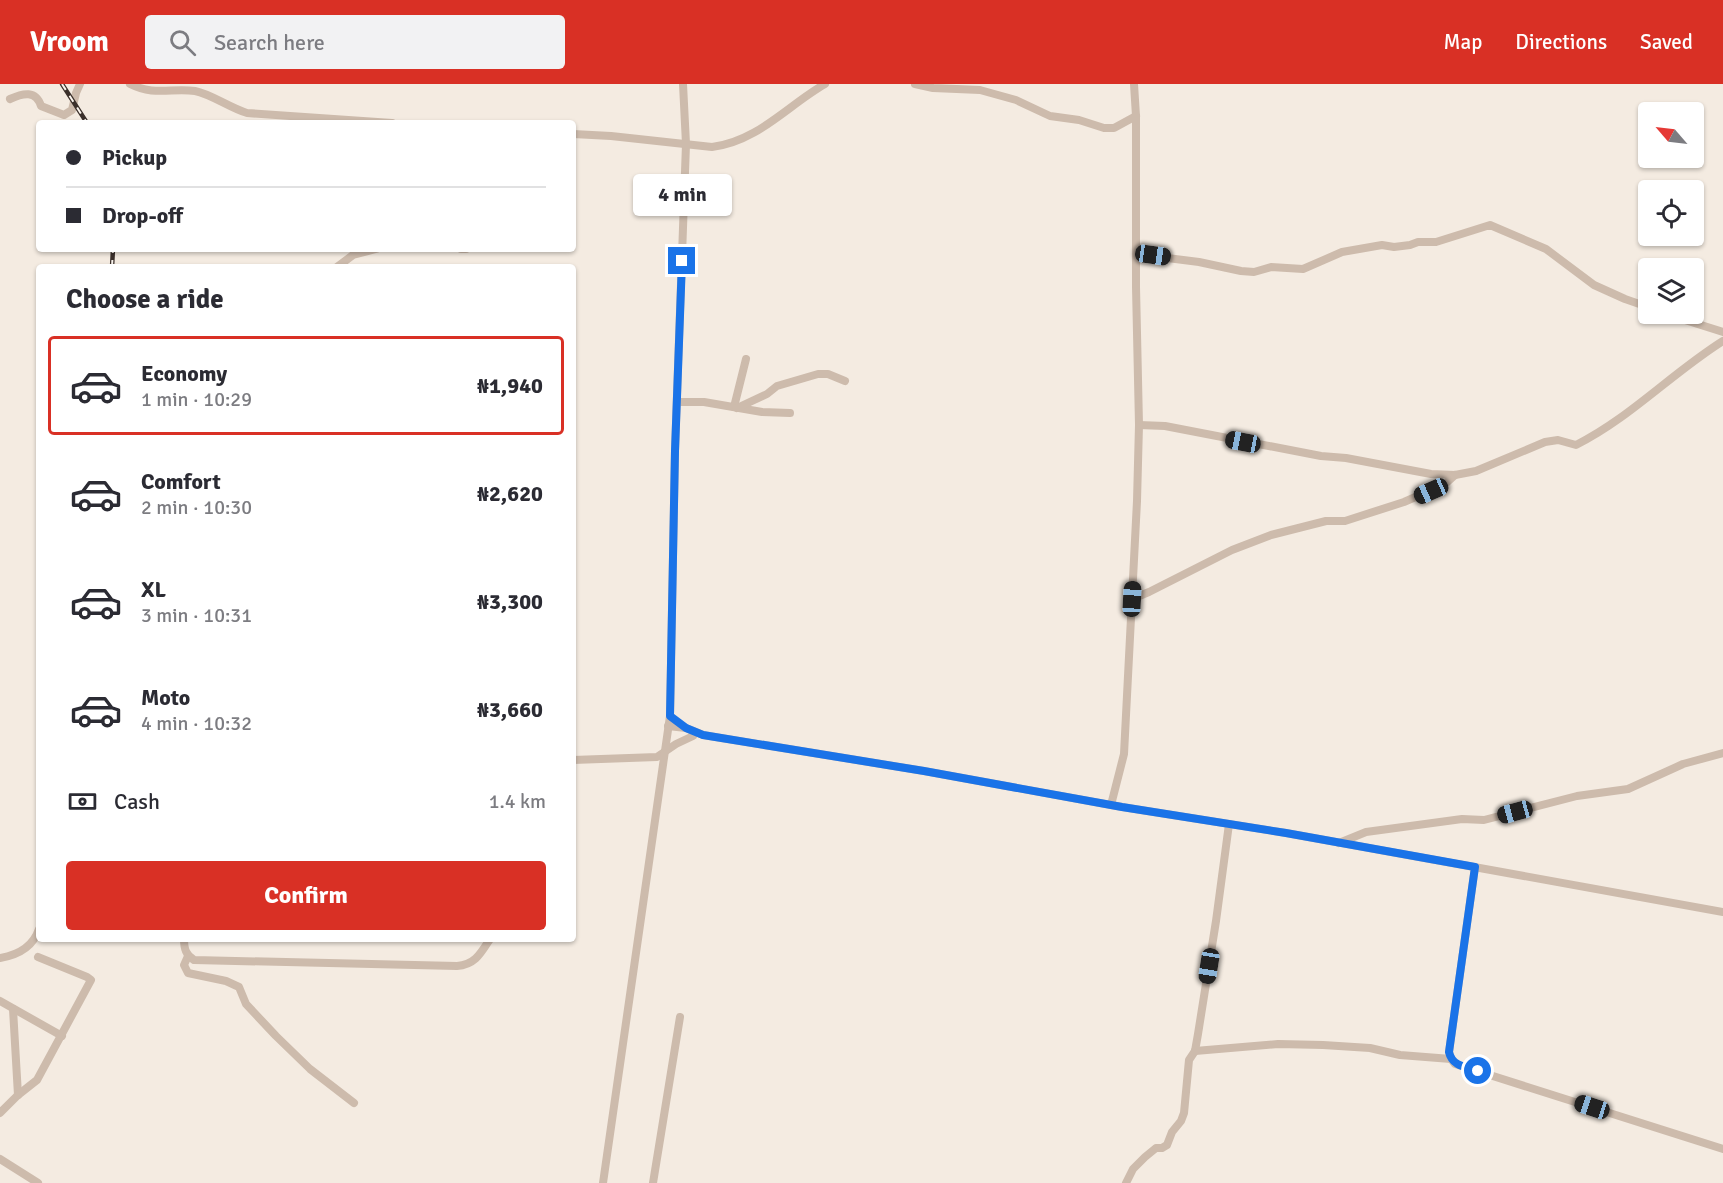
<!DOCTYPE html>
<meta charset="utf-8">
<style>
body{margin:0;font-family:Signika,sans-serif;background:#f2f2f3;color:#2b2b33;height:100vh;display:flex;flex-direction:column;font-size:22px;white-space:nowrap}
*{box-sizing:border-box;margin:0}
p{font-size:20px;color:#7c7c81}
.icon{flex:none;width:33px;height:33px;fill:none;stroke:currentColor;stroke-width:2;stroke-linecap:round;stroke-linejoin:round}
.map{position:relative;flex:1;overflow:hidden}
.sheet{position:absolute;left:36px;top:180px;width:540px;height:678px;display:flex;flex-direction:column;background:#fff;border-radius:6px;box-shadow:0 2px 4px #0004}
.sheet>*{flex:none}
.hud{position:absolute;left:36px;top:36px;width:540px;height:132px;border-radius:6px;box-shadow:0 2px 4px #0004;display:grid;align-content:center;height:132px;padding:0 30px;background:#fff}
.needle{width:39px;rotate:298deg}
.tools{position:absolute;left:1638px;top:18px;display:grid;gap:12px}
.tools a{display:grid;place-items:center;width:66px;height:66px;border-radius:6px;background:#fff;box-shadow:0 2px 4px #0004;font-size:30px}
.end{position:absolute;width:27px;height:27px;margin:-14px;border:8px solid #1a73e8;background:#fff;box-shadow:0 0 0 3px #fff}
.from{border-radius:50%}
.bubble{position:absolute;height:42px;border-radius:6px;background:#fff;box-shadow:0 2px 4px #0004;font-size:20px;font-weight:700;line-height:42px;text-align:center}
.car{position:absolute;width:18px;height:36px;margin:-18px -9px;border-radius:8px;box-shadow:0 0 4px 2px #0007;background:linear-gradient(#222 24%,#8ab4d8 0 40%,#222 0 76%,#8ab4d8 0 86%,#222 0)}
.hud b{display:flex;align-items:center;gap:21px;height:57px;font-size:22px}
.hud b+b{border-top:2px solid #e1e1e2}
.hud i{width:15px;height:15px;background:#2b2b33}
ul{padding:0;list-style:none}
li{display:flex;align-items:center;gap:18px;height:99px;margin:0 12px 9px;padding:0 18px;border:3px solid transparent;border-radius:6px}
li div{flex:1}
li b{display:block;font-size:22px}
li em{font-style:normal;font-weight:700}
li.current{border-color:#d93025}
li>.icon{width:54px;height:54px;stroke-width:1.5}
h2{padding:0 30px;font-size:27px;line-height:72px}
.pay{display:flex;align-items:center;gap:15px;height:66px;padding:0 30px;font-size:22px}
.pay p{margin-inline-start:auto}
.cta{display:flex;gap:12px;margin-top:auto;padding:12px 30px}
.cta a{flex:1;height:69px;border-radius:6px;background:#d93025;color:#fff;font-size:24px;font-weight:700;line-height:69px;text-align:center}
header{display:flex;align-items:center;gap:36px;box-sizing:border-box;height:84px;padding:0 30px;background:#d93025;color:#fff}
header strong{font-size:28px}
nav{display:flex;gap:33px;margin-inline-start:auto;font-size:21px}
.search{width:420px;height:54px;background:#f2f2f3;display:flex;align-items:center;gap:15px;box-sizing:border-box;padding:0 21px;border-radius:6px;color:#7c7c81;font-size:22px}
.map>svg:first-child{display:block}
</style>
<header>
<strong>Vroom</strong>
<div class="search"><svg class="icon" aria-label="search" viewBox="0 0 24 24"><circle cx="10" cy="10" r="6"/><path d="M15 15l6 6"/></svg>Search here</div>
<nav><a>Map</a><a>Directions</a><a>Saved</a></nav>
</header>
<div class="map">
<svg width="1723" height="1099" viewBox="0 0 1723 1099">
<rect width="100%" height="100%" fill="#f4ebe1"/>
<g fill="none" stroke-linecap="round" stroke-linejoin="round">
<!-- minor -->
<g stroke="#cdbbac" stroke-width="8">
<path d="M130,0C154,12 171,4 195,7C211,10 230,24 247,29L392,39"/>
<polyline points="915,0 933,4 980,6 1016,16 1050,32 1079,36 1104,44 1114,44 1136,32"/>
<path d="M10,15C23,9 36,6 41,22L64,31L72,26L76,9L80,0"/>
<path d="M573,50L611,52L712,63C757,58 788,21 825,0"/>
<polyline points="461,165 466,165"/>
<polyline points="1136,170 1199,178 1241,187 1254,188 1271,183 1303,185 1342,168 1382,161 1394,163 1410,161 1418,158 1436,158 1490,141 1546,165 1594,201 1625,215 1648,223"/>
<polyline points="337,183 353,171 376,165"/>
<polyline points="1666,230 1723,248"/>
<polyline points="677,318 704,318 762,328 790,329"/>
<polyline points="734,323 746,275"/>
<polyline points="737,324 767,310 777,302 818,290 828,290 845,297"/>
<path d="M1139,341L1165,342L1321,372L1346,374L1431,390L1455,391L1476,387L1545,358L1558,356L1576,361C1630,334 1672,289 1723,257"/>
<polyline points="1132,515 1149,508 1232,466 1271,451 1326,437 1345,437 1404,418 1445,400 1455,391"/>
<polyline points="668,642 686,644 703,651 924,687 1122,723 1286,749 1723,828"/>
<polyline points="573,676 657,673 676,660 693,652"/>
<polyline points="1111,721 1124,670 1137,417 1139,341 1136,203 1136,32 1134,0"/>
<polyline points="1339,759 1366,748 1462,735 1484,736 1577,712 1628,705 1683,680 1723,669"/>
<polyline points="1475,783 1449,968 1451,975 1455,980 1723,1065"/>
<path d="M184,855C184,865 186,871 194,876L457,882C475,881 481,869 490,855"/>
<polyline points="188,872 184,881 188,889 226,897 239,903 246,920 276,952 310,985 354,1019"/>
<path d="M0,874C18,871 33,863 39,845"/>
<polyline points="0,917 62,952"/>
<polyline points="13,925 18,1011"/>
<polyline points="1195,967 1278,960 1323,961 1370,964 1400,971 1451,975"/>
<polyline points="0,1029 18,1011 37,996 91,896 87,893 38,873"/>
<polyline points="0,1075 38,1099"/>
<polyline points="603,1099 670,632 675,367 686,60 683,0"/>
<polyline points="653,1099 680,933"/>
<polyline points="1126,1099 1133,1085 1145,1073 1156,1064 1162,1064 1167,1061 1172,1048 1181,1037 1184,1029 1189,976 1195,967 1198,950 1216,837 1229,740"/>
</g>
<defs>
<g id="rail">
<polyline points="62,0 87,39"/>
<polyline points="112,183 113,165"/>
</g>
</defs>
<!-- rail casing -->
<use href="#rail" stroke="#3b302b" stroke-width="4.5"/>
<!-- rail -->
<use href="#rail" stroke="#fbf5ee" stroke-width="2" stroke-dasharray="7" stroke-linecap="butt"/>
</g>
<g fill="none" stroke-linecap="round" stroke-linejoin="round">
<!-- route -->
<path stroke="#1a73e8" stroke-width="8" d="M682,177L675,367L670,632L686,644L703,651L924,687L1122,723L1286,749L1475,783L1449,968C1452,982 1465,983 1478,987"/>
</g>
</svg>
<div class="tools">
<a><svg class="needle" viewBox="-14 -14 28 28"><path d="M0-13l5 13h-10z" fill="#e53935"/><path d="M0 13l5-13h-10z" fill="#7c7c81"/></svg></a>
<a><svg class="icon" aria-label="locate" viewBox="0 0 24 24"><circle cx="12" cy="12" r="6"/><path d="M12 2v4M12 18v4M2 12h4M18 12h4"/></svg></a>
<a><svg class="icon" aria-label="layers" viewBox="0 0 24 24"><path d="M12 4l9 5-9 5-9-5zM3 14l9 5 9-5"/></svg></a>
</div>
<i class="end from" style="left:1478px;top:987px"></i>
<i class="end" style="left:682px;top:177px"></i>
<div class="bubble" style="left:633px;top:90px;width:99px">4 min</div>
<i class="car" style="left:1153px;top:171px;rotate:98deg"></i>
<i class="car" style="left:1243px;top:358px;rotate:281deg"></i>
<i class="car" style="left:1431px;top:407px;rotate:246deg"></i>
<i class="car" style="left:1132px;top:515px;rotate:3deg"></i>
<i class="car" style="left:1515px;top:728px;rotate:255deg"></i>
<i class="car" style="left:1209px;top:882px;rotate:189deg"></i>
<i class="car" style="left:1592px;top:1023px;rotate:288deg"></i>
<div class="hud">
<b><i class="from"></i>Pickup</b>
<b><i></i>Drop-off</b>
</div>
<section class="sheet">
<h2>Choose a ride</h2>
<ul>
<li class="current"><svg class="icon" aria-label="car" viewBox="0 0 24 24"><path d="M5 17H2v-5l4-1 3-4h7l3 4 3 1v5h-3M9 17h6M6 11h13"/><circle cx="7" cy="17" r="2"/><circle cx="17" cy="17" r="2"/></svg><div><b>Economy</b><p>1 min · 10:29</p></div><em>₦1,940</em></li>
<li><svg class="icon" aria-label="car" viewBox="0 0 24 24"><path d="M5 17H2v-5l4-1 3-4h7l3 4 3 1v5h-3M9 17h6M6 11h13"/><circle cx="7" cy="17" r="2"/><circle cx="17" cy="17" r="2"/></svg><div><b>Comfort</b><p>2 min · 10:30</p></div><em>₦2,620</em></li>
<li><svg class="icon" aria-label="car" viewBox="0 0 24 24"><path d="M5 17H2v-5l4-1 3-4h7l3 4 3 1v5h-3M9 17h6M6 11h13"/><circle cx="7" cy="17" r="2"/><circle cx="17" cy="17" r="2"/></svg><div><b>XL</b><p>3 min · 10:31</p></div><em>₦3,300</em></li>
<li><svg class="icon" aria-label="car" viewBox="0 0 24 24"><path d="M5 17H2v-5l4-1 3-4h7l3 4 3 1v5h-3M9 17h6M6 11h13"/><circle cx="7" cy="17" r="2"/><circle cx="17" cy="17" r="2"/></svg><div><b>Moto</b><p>4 min · 10:32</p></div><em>₦3,660</em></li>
</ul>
<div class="pay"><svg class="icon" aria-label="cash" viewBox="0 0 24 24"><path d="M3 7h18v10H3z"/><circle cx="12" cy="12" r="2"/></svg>Cash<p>1.4 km</p></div>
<div class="cta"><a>Confirm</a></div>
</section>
</div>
